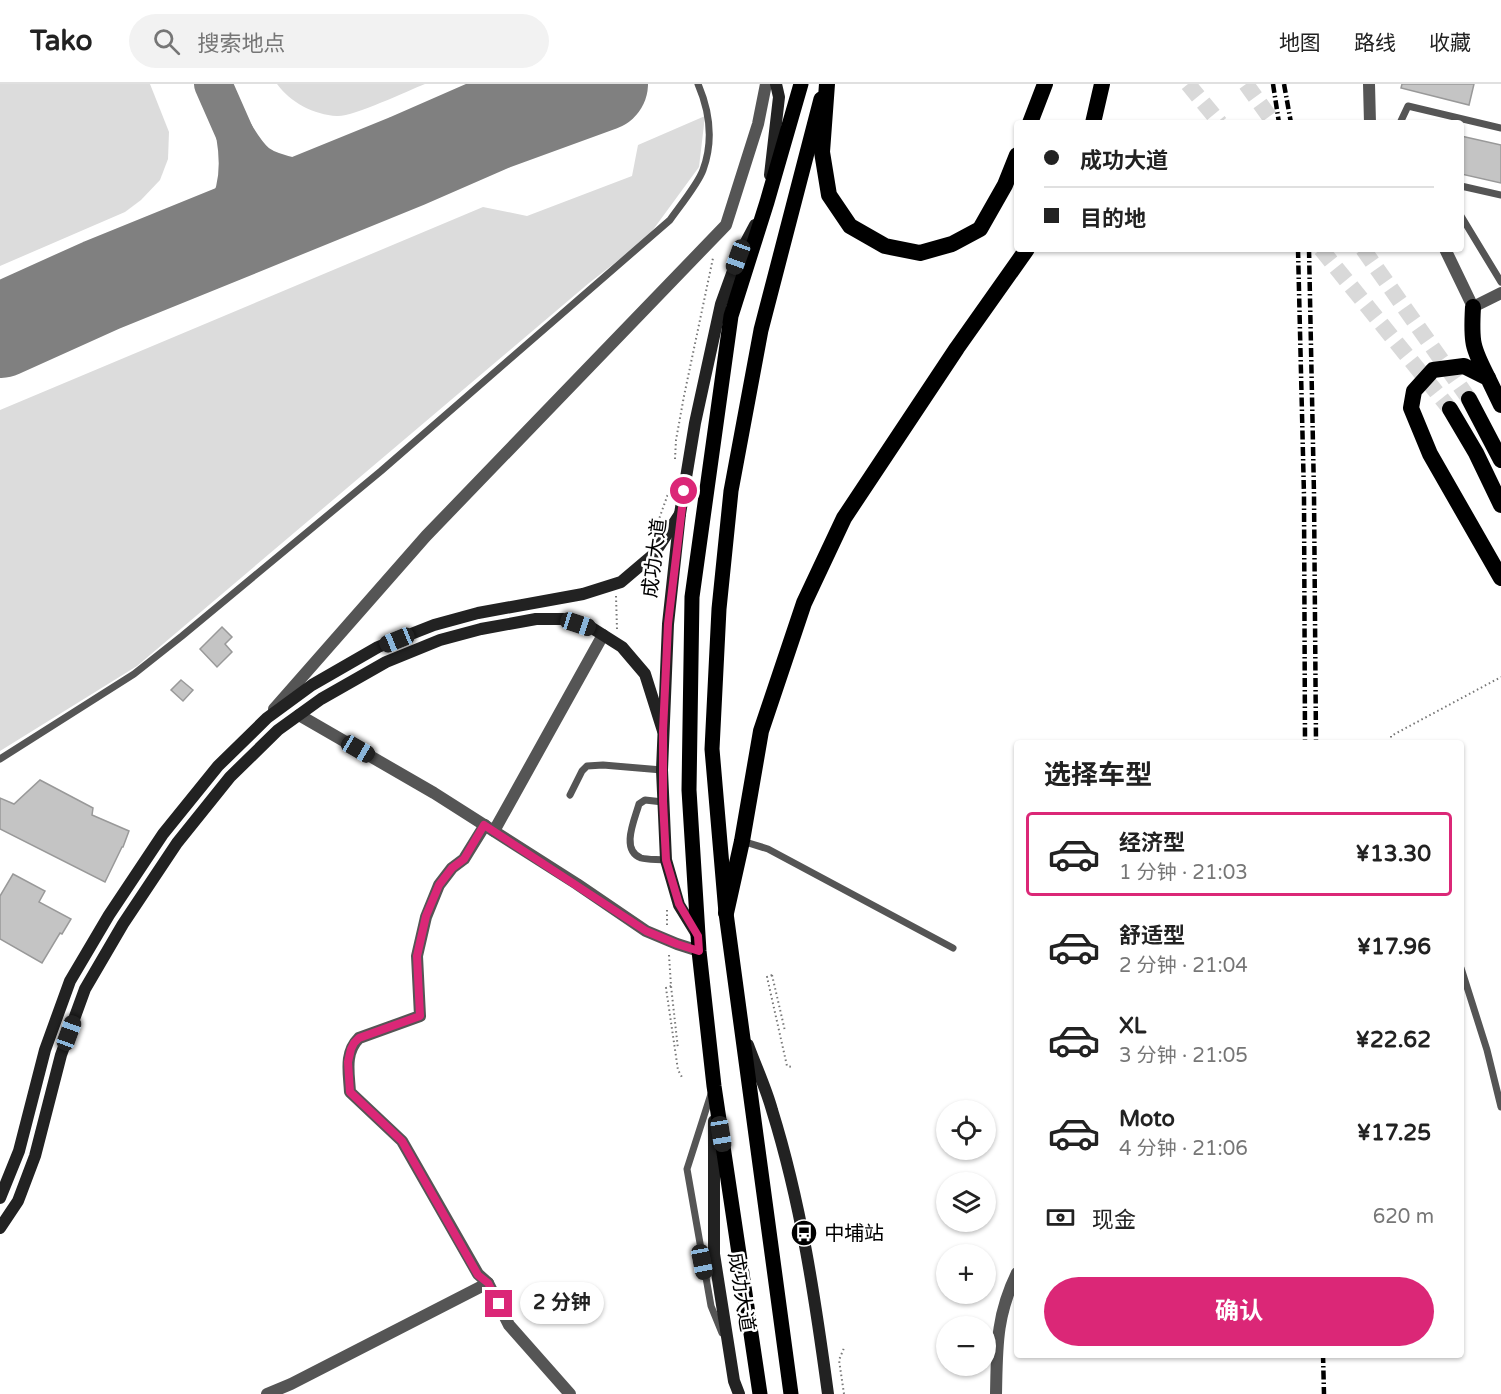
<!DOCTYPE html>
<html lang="zh">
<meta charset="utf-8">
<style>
body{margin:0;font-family:"Varela Round","Noto Sans SC",sans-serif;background:#f2f2f2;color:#222;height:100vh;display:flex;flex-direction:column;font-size:22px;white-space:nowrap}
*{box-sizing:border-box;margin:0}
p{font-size:20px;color:#767676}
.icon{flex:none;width:33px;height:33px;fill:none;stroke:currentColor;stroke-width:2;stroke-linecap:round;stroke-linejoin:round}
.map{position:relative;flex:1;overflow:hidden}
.panel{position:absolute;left:1014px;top:656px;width:450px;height:618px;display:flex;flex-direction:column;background:#fff;border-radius:6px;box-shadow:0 2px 4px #0004}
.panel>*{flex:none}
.banner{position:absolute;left:1014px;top:36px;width:450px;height:132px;border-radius:6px;box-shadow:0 2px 4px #0004;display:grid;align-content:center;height:132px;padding:0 30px;background:#fff}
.tools{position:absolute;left:936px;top:1016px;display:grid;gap:12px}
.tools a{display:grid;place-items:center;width:60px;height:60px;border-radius:50%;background:#fff;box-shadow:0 2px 4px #0004;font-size:30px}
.end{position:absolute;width:27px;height:27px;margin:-14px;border:8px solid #db2777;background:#fff;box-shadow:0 0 0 3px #fff}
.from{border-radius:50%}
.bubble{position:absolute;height:42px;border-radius:21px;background:#fff;box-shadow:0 2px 4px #0004;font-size:20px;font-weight:700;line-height:42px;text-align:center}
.car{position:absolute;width:18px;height:36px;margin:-18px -9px;border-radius:8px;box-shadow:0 0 4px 2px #0007;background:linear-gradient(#222 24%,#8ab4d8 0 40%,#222 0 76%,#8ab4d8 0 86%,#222 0)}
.banner b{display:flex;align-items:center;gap:21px;height:57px;font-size:22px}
.banner b+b{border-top:2px solid #e0e0e0}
.banner i{width:15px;height:15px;background:#222}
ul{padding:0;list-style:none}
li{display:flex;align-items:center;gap:18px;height:84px;margin:0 12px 9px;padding:0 18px;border:3px solid transparent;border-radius:6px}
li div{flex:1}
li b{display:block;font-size:22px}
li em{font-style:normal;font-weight:700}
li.selected{border-color:#db2777}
li>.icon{width:54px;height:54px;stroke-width:1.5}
h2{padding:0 30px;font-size:27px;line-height:72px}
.pay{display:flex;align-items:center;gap:15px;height:66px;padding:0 30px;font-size:22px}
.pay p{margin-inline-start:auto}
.cta{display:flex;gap:12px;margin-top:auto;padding:12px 30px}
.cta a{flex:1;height:69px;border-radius:36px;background:#db2777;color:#fff;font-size:24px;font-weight:700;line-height:69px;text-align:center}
header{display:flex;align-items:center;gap:36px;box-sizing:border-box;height:84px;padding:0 30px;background:#fff;border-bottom:2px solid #e0e0e0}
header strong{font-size:28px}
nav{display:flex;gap:33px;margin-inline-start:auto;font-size:21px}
.search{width:420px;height:54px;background:#f2f2f2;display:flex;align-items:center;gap:15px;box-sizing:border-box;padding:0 21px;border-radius:33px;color:#767676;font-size:22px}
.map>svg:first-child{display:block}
</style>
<header>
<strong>Tako</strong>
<div class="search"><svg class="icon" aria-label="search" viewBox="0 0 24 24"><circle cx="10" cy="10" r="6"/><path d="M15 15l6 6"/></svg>搜索地点</div>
<nav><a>地图</a><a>路线</a><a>收藏</a></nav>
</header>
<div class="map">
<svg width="1501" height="1310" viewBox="0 0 1501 1310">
<rect width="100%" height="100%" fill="#fff"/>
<!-- green -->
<g fill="#dcdcdc">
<polygon points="0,0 150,0 169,48 168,75 160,96 141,116 125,128 0,182"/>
<path d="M277,0H425C407,7 353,33 337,32C314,31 290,18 277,0Z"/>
<polygon points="705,32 699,83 647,154 589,199 137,582 0,667 0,326 483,123 527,132 632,92 638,61"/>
</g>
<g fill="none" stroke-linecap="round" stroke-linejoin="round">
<!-- taxiway -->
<g stroke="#808080" stroke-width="38">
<polyline points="213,0 235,50"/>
<path d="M102,201C179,168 253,155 235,50C241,60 248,71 257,79C273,91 317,99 336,98C348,97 360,92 371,89C396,81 420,71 444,61C482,45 514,37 537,0"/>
</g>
<!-- runway -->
<polyline stroke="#808080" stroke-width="94" points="0,247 102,201 407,77 494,39 601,0"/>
</g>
<!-- building -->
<g fill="#c4c4c4" stroke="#999" stroke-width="1.5">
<polygon points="1402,0 1474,0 1469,21 1401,4"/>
<polygon points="1461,52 1501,61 1501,99 1461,90"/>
<polygon points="222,543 232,553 225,560 232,568 217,583 200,565"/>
<polygon points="181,596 193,606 183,617 171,606"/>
<polygon points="40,696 93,724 92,731 129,747 123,763 122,763 105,798 0,745 0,714 14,720"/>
<polygon points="13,790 45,807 39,818 71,835 62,850 60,849 42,879 0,855 0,812"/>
</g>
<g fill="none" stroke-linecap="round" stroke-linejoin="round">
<!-- trunk-tunnel -->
<g stroke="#d9d9d9" stroke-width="16" stroke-dasharray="16 8" stroke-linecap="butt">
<polyline points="1188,0 1220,39"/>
<polyline points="1246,0 1274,39"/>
<polyline points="1321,165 1450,325"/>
<polyline points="1363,165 1469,315"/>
</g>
<!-- path -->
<g stroke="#777" stroke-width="2" stroke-dasharray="1.5 3" stroke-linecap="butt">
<polyline points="675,375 676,356 684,312 713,174"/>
<polyline points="658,438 669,407"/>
<polyline points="616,512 617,545"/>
<polyline points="1391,658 1391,652 1501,593"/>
<polyline points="667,826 667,841"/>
<polyline points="669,871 671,902 678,965"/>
<polyline points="772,891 767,893 787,982 793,983"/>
<polyline points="772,891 785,947"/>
<polyline points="671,902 666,904 678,986 683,995"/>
<polyline points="844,1310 839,1276 844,1264"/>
</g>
<!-- service -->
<g stroke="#555" stroke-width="7">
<polyline points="1400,39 1408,22 1501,44"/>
<polyline points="1461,102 1501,111"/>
<polyline points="1461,132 1501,198"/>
<path d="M0,675L134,590L182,552L381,387L670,136C679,123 698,100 703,86C714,56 710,28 698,0"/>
<polyline points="570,711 582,687 587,682 603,681 662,686"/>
<path d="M663,718L645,716L639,720C635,735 620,766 641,774C648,776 658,775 666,776"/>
<polyline points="742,757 768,765 953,864"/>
<polyline points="1461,884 1487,966 1501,1023"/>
<polyline points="711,1010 687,1085 711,1222 722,1249"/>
</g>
<!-- minor -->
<g stroke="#555" stroke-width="12">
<polyline points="1369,0 1370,39"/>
<polyline points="1445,165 1473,223 1501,209"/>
<polyline points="274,625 426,452 726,141 758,40 766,0"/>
<polyline points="299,631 434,709 577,800 646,847 677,860 699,867"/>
<path d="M485,741L464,775L452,784L439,801L426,833L417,872L420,932L359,954C344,969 349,989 350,1008L402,1057L478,1190L488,1199L509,1241L570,1310"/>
<polyline points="494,747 603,551"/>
<polyline points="267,1310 291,1300 488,1199"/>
<path d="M996,1310C997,1263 996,1232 1017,1189"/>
</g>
<!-- secondary -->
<g stroke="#222" stroke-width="12">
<polyline points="770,91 779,13 776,0"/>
<polyline points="698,852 679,821 666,776 662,686 668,540 680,430 695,339 721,220 738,173 755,141"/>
<path d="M748,961C756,983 766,1004 772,1026C801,1119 815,1214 828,1310"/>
<polyline points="714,1037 714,1170 734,1297 739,1310"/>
<polyline points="0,1114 19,1067 45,966 70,897 109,831 163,750 218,682 267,634 312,601 378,563 434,541 478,529 583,510 621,498 654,470 680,430"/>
<polyline points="0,1144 18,1117 35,1072 61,971 85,905 123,840 177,759 230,693 278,646 321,615 386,578 440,556 481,545 536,535 563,535 592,544 622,563 645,590 663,647"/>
</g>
<!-- primary -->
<g stroke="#000" stroke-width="15">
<polyline points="760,1310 714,1002 699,867 689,706 692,513 731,232 767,118 801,0"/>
<polyline points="791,1310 726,829 712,665 719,525 731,407 761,246 821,15"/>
</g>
<!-- trunk -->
<g stroke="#000" stroke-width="16">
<polyline points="827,0 822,68 829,111 850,142 885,162 920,169 952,160 980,145 1005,101 1017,71"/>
<polyline points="1030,39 1045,0"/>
<polyline points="1093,39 1102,0"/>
<path d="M1473,223C1471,258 1472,263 1488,294"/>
<polyline points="1469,315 1501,376"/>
<polyline points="1501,321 1488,294 1464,282 1433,286 1414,307 1411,324 1430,370 1501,494"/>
<polyline points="1450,325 1476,369 1501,421"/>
<polyline points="726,829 742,757 761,647 804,519 844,434 957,264 1027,165"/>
</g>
<!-- rail -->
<g stroke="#000" stroke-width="4.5" stroke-dasharray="9 3 1.5 3" stroke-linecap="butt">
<polyline points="1273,0 1279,39"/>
<polyline points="1284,0 1291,39"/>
<polyline points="1298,165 1304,412 1305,658"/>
<polyline points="1309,165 1314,410 1316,658"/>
<polyline points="1323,1270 1324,1310"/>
</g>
</g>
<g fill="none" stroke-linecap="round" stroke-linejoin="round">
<!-- route -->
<polyline stroke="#db2777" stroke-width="8" points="499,1220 488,1199 478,1191 402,1057 350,1008 348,978 351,965 354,959 359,954 420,932 417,872 426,832 439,801 452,784 464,775 484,741 646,847 677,860 699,867 698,852 679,820 666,776 663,717 663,647 668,540 684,407"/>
</g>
<!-- icons -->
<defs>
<symbol id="bus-disc" viewBox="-11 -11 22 22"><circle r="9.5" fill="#000" stroke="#fff"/><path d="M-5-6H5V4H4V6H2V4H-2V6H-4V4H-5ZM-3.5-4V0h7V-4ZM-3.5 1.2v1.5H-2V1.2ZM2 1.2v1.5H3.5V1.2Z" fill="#fff"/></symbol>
</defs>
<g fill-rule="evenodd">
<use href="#bus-disc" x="789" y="1134" width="30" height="30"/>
</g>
<g text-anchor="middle" stroke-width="5" stroke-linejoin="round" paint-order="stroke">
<!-- street labels -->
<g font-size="20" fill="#000" stroke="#fff">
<text transform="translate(654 474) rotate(-83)" y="7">成功大道</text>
<text transform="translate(742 1208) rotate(81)" y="7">成功大道</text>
</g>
<!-- poi labels -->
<g font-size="20" fill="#000" stroke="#fff" text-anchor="start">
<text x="824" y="1156">中埔站</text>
</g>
</g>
</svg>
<div class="tools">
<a><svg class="icon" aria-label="locate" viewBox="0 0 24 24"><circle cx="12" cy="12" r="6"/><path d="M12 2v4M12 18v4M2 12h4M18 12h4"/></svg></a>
<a><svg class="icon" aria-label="layers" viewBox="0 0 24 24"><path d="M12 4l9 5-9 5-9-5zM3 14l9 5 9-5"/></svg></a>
<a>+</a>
<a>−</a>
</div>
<i class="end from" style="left:684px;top:407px"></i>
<i class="end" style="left:499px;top:1220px"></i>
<div class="bubble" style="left:520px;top:1198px;width:84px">2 分钟</div>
<i class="car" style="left:738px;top:173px;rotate:200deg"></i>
<i class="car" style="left:578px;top:540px;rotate:108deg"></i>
<i class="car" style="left:397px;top:556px;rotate:248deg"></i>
<i class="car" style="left:358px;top:665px;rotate:120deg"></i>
<i class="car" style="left:69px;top:949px;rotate:20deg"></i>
<i class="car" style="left:721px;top:1050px;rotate:171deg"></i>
<i class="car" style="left:702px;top:1178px;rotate:169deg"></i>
<div class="banner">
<b><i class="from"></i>成功大道</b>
<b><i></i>目的地</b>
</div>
<section class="panel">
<h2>选择车型</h2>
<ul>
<li class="selected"><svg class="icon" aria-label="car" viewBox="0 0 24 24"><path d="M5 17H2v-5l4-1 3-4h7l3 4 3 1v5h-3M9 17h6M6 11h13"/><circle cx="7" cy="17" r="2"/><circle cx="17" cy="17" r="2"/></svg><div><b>经济型</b><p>1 分钟 · 21:03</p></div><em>¥13.30</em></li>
<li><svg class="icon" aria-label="car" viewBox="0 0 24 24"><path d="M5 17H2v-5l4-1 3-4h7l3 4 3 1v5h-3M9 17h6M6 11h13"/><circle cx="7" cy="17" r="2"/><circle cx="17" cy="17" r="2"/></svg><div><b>舒适型</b><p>2 分钟 · 21:04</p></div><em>¥17.96</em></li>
<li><svg class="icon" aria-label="car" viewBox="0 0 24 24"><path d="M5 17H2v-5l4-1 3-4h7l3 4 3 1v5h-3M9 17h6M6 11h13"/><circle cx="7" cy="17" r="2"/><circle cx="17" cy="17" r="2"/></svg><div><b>XL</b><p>3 分钟 · 21:05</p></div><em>¥22.62</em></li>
<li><svg class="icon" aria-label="car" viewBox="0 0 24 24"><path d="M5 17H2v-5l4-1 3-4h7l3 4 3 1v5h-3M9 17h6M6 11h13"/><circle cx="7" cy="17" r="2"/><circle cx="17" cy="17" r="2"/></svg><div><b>Moto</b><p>4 分钟 · 21:06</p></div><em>¥17.25</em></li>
</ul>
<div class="pay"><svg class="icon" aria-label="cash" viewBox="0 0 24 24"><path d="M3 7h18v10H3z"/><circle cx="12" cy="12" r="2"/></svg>现金<p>620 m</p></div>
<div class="cta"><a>确认</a></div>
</section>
</div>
